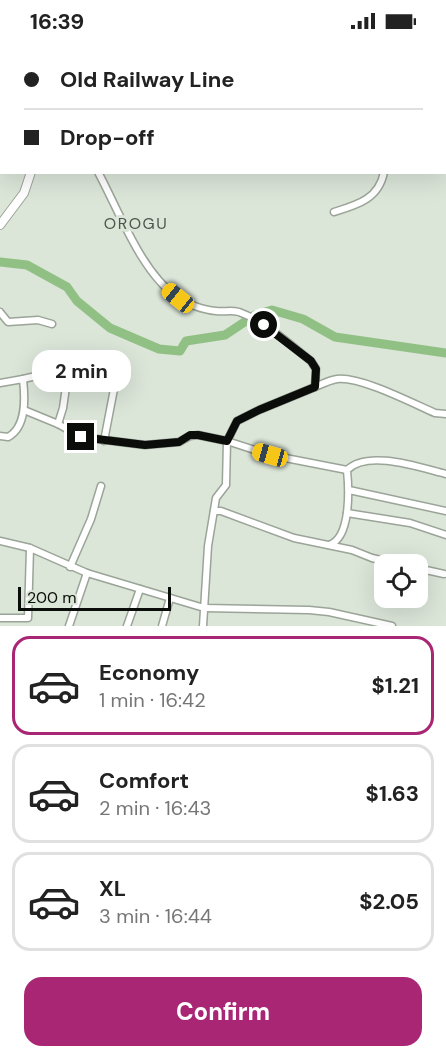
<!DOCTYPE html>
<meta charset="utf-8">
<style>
body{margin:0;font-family:"DM Sans",sans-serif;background:#f6f6f6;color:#222;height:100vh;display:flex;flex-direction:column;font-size:22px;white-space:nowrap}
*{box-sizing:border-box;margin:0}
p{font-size:20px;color:#767676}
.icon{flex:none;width:33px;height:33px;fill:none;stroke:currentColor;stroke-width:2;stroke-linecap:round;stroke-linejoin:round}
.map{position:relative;height:584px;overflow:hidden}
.side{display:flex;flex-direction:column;background:#fff;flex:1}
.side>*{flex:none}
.banner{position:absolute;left:0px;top:0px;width:447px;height:132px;box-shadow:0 6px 24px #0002;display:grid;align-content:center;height:132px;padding:0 24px;background:#fff}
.fabs{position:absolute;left:374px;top:512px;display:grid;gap:12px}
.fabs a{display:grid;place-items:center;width:54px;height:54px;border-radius:12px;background:#fff;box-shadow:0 6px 24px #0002;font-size:30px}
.scale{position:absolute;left:18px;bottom:15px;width:153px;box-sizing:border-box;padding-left:6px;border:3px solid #0a0d09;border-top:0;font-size:16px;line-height:21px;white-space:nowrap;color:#0a0d09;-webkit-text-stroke:4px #dbe5d8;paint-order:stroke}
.end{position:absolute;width:27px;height:27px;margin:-14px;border:8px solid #0a0d09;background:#fff;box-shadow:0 0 0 3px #fff}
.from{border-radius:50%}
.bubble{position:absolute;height:42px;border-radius:18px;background:#fff;box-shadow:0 6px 24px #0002;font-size:20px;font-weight:700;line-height:42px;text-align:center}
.car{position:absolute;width:18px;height:36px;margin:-18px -9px;border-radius:8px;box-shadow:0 0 4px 2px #0007;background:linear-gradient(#f5c518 24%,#345 0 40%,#f5c518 0 76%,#345 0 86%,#f5c518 0)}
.banner b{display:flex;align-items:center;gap:21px;height:57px;font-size:22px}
.banner b+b{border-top:2px solid #e0e0e0}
.banner i{width:15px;height:15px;background:#222}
ul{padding:10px 0 0;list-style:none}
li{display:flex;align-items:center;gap:18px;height:99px;margin:0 12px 9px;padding:0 12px;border:3px solid #e0e0e0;border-radius:18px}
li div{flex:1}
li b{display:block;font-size:22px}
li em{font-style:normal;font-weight:700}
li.on{border-color:#a82674}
li>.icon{width:54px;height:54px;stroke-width:1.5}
.primary-button{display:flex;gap:12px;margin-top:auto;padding:12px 24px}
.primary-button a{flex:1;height:69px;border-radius:18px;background:#a82674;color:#fff;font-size:24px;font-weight:700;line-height:69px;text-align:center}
.status{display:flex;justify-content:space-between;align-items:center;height:42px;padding:0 30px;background:#fff;direction:ltr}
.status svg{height:16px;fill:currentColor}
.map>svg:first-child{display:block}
</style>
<div class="status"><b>16:39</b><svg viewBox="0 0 49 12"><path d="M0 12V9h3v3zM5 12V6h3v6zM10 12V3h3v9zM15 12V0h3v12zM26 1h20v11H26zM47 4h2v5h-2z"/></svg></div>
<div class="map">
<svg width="446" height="584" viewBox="0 0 446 584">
<rect width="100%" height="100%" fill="#dbe5d8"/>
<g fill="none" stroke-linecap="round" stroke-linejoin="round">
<!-- river -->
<polyline stroke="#90c083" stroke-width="9" points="0,220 27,223 67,245 77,259 110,286 159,307 180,309 186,299 225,293 255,273 272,268 303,277 335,295 446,311"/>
<defs>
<g id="minor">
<polyline points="46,0 46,2"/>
<polyline points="446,34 446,33"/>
<polyline points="0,40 2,41"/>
<polyline points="0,54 2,51"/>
<path d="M98,130C119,169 141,230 177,255C187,262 203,268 216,269C224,270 231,268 239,270C266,280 289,302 311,319L316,327L315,345L259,368L237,379L227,399L226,443L216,456L208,504L203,584"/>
<path d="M334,170C357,163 379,157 384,130"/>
<polyline points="0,270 8,280 38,278 52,282"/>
<polyline points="23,337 45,332 68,331 63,366 58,382"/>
<path d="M0,341L23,337C25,355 27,385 8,395L0,394"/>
<path d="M315,345C322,342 330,338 337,337C360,334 412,361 435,371L446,372"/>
<polyline points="24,368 58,382 81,395 145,403 179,400 190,394 198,393 227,399 270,413 347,428"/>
<polyline points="104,399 114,347"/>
<polyline points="349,448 446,469"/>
<polyline points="214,469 221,469 294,496 352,508 372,516 397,522"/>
<polyline points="347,471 410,481 446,493"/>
<polyline points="0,499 30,506 87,531 204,566 309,568 329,570 392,584"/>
<path d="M329,503C351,496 349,448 347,428C368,407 421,426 446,432"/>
<polyline points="70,525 91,477 101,444"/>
<polyline points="417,526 444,532"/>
<polyline points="0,576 28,576 30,506"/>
<polyline points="69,584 87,531"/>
<polyline points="127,584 140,547"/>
<polyline points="162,584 170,556"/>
</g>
<g id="tertiary">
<polyline points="64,2 64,0"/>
<polyline points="0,183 24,151 31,130"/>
</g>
</defs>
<!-- minor casing -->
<use href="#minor" stroke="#9ba498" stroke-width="9"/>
<!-- tertiary casing -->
<use href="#tertiary" stroke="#9ba498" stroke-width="10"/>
<!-- minor -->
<use href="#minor" stroke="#fff" stroke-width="6"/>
<!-- tertiary -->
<use href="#tertiary" stroke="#fff" stroke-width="8"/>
</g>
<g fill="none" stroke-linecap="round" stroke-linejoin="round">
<!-- route -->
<polyline stroke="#0a0d09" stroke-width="8" points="81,395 145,403 179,400 190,393 198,393 227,399 237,379 259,368 315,345 316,327 311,319 264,283"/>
</g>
<g text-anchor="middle" stroke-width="6" stroke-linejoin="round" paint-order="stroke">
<!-- neighbourhood labels -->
<g font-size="16" letter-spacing="1.5" fill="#4d564b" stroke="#dbe5d8">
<text x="136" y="187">OROGU</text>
</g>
</g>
</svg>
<div class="fabs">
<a><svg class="icon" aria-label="locate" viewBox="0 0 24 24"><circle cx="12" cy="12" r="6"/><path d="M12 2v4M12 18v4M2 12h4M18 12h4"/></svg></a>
</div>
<div class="scale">200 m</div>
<i class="end from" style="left:264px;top:283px"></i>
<i class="end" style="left:81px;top:395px"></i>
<div class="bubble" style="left:32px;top:308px;width:99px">2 min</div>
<i class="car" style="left:178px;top:256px;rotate:309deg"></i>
<i class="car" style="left:270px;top:413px;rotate:286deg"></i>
<div class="banner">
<b><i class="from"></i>Old Railway Line</b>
<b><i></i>Drop-off</b>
</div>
</div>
<section class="side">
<ul>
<li class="on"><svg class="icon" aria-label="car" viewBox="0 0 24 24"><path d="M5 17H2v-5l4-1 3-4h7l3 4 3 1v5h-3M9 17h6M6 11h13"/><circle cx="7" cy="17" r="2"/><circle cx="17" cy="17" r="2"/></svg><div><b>Economy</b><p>1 min · 16:42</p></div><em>$1.21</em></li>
<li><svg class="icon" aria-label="car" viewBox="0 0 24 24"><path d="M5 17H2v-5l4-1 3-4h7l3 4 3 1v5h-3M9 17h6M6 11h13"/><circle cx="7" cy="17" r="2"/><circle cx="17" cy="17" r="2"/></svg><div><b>Comfort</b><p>2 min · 16:43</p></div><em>$1.63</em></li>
<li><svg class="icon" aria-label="car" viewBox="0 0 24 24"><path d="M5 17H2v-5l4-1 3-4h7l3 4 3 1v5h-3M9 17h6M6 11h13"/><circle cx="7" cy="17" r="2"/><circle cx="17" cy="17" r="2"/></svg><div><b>XL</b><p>3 min · 16:44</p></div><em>$2.05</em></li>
</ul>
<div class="primary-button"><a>Confirm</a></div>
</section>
